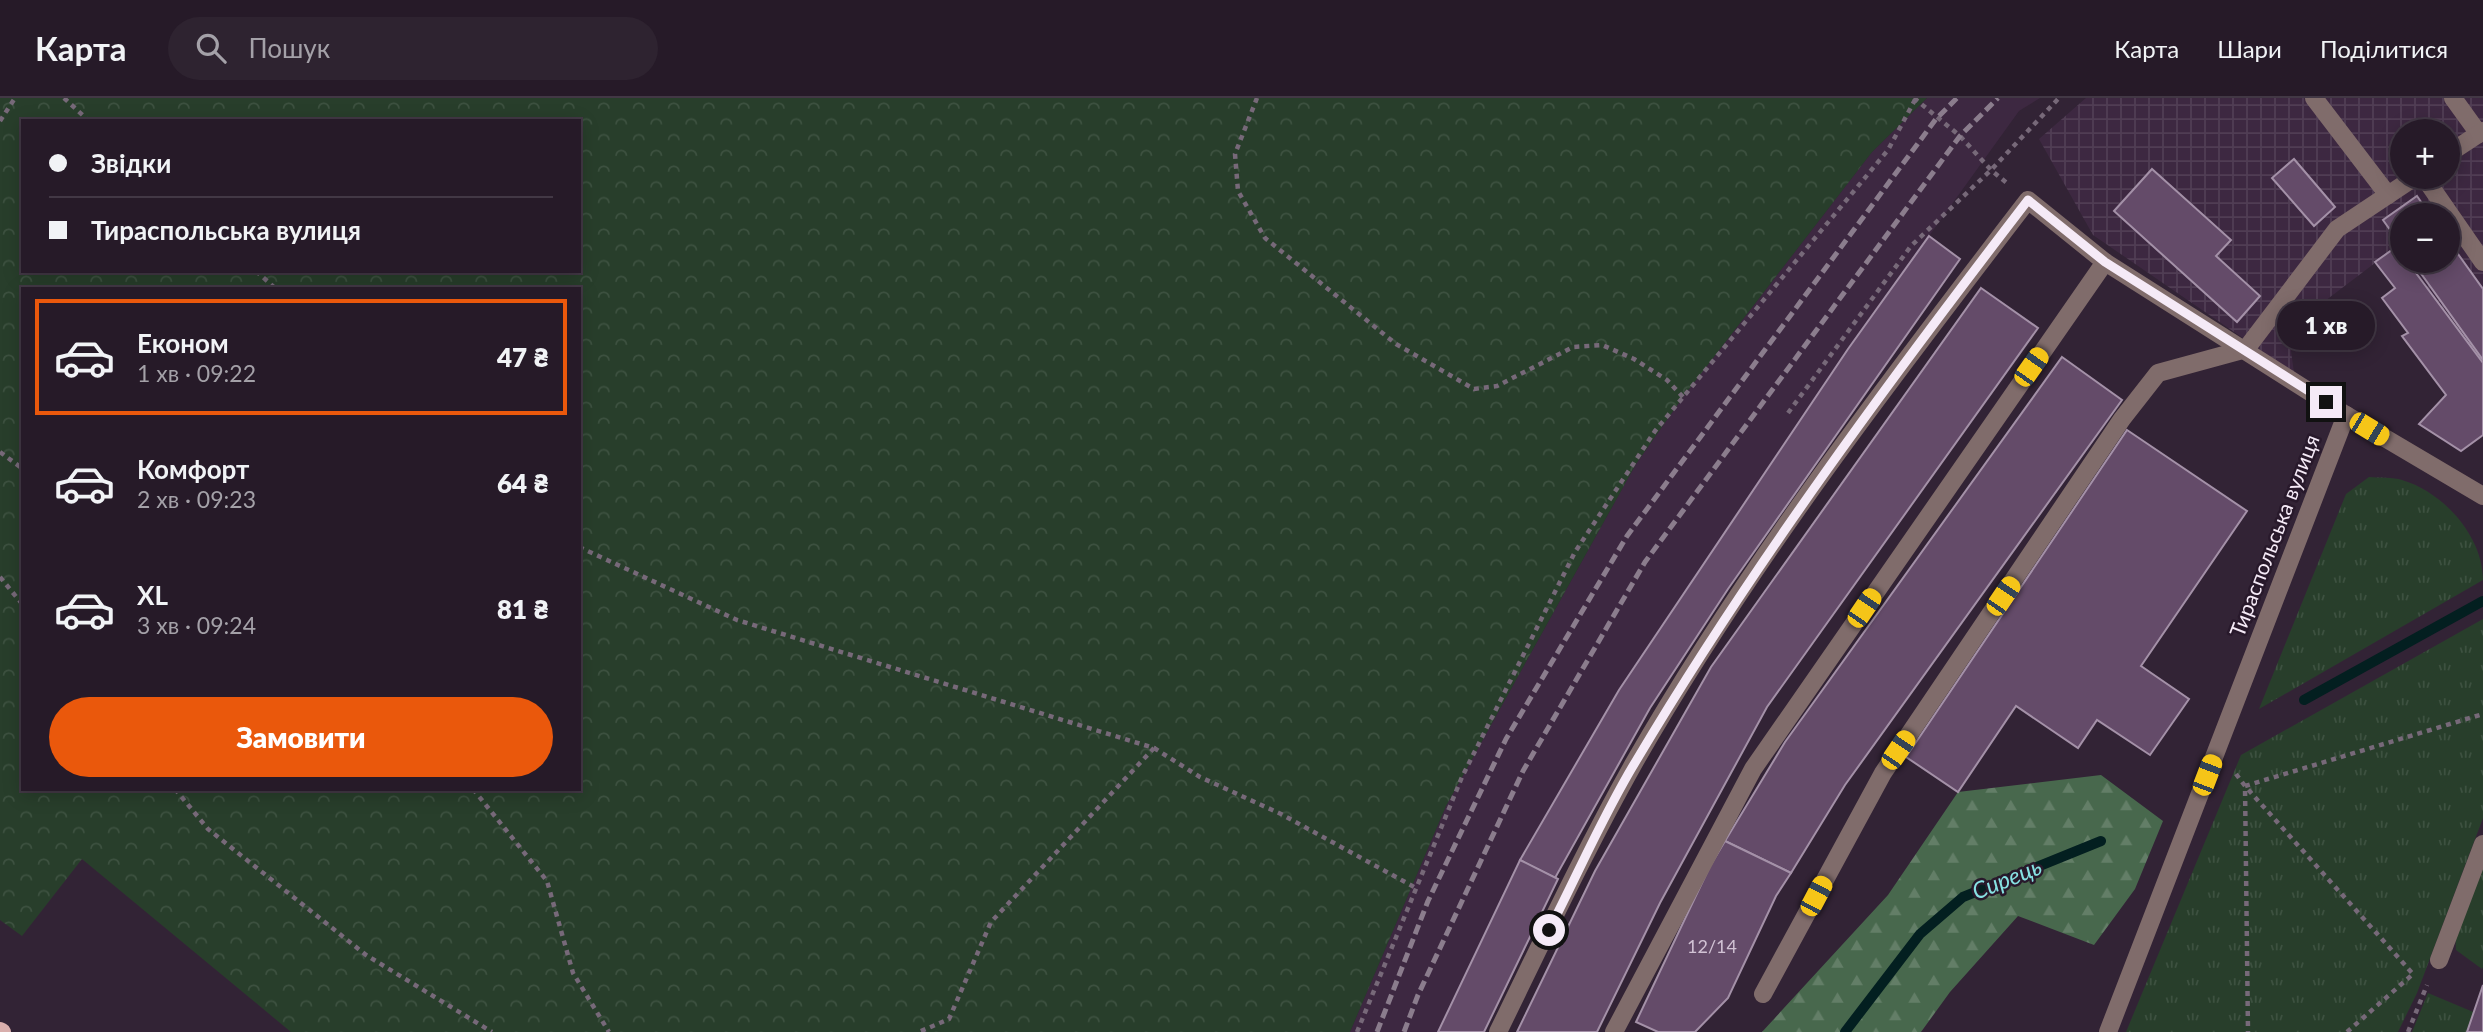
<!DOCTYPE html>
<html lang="uk">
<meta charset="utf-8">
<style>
body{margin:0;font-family:Lato,sans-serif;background:#2e2330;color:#f1f3f6;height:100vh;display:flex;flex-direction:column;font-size:26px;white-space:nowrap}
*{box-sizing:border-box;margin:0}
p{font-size:23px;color:#a4a1a8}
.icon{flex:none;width:38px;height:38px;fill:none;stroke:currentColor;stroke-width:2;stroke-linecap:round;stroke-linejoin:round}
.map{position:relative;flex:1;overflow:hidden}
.sheet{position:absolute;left:21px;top:189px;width:560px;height:504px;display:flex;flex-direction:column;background:#261a28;border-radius:0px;box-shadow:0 4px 18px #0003,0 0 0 2px #423845}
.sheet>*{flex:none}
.guide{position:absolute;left:21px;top:21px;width:560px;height:154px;border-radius:0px;box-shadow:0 4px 18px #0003,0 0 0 2px #423845;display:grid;align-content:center;height:154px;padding:0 28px;background:#261a28}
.buttons{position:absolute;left:2390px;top:21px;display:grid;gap:14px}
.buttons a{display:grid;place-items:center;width:70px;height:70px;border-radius:50%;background:#261a28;box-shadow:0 4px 18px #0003,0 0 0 2px #423845;font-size:35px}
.end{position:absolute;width:32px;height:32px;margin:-16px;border:9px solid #f5eaf7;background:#111;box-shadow:0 0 0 4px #111}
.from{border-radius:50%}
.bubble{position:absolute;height:49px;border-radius:24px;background:#261a28;box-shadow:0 4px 18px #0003,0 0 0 2px #423845;font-size:23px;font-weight:800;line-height:49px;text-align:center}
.car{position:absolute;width:21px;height:42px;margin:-21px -10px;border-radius:9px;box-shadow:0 0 5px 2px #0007;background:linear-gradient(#f5c518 24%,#345 0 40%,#f5c518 0 76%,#345 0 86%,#f5c518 0)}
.guide b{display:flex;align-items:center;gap:24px;height:66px;font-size:26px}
.guide b+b{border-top:2px solid #423845}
.guide i{width:18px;height:18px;background:#f1f3f6}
ul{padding:12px 0 0;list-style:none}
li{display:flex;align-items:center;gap:21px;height:116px;margin:0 14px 10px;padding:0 14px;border:4px solid transparent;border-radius:0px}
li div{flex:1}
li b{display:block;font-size:26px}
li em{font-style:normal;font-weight:800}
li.current{border-color:#ea580c}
li>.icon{width:63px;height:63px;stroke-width:1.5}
.action{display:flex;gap:14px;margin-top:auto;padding:14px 28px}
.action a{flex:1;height:80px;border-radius:42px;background:#ea580c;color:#fff;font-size:28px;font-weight:800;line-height:80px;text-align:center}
header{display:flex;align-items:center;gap:42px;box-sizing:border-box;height:98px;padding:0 35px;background:#261a28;border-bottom:2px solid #423845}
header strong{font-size:33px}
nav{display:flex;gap:38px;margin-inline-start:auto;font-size:24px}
.search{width:490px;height:63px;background:#2e2330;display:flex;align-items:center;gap:18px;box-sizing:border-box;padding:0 24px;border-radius:38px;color:#a4a1a8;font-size:26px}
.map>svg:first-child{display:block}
</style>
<header>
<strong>Карта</strong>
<div class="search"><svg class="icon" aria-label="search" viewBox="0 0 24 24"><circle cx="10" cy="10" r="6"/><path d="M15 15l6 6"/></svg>Пошук</div>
<nav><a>Карта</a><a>Шари</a><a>Поділитися</a></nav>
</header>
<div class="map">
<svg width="2483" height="934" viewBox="0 0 2483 934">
<defs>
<pattern id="industrial-grid" width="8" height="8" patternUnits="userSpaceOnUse" patternTransform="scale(1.75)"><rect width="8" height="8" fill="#3d2841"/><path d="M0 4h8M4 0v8" fill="none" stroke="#503d54"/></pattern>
<pattern id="grass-tufts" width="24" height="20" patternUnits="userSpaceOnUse" patternTransform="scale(1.75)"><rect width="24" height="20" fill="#283e2b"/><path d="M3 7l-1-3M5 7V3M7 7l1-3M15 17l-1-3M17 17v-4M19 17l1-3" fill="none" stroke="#3d5140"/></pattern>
<pattern id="forest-firs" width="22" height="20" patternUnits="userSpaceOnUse" patternTransform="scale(1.75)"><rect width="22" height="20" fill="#48684d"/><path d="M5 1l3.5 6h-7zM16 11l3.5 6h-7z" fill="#637e67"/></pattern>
<pattern id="park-crowns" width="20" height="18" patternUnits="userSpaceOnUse" patternTransform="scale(1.75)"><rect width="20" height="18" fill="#283e2b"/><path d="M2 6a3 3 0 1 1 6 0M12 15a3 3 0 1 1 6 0" fill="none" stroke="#3d5140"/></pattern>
</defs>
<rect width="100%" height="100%" fill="#322335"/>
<!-- built -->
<polygon fill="#3d2841" points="1927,0 2040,0 2019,13 1929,138 1848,251 1619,592 1520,762 1438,934 1350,934 1446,708 1636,366 1683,299 1872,54"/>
<!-- industrial -->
<path fill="url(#industrial-grid)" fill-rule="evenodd" d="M2086,0H2483V265L2407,163H2448V117H2403V157L2396,149L2288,231L2294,275L2093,137L2039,41ZM2403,33H2448V79H2403Z"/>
<!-- grass -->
<g fill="url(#grass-tufts)">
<path d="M2369,379C2379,380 2393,379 2402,382C2443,394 2483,438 2483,482L2259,611L2346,396Z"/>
<polygon points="2483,521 2483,720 2417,895 2398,934 2126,934 2241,657"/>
<polygon points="2483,759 2483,869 2482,871 2456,852 2455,832"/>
<polygon points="2428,895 2478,916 2470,934 2412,934"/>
</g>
<!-- forest -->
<polygon fill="url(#forest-firs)" points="2101,677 2163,723 2135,791 2094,847 2018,818 1950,894 1921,934 1762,934 1888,797 1958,694"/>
<!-- park -->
<path fill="url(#park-crowns)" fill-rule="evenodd" d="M0,0H1927L1872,54L1683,299L1636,366L1446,708L1350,934H291L82,761L22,838L0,822ZM23,23H579V173H23ZM23,191H579V691H23Z"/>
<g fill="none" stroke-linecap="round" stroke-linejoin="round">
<!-- stream -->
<g stroke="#031f20" stroke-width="10">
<polyline points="2304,602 2483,503"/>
<polyline points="1845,934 1920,836 1963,799 2101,743"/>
</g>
</g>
<!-- building -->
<g fill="#644b69" stroke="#a491a8" stroke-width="2">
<polygon points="2294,61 2335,109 2314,128 2272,80"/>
<polygon points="2152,71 2231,142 2216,158 2260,198 2237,224 2114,113"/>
<polygon points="2417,98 2430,117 2403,117 2403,150 2383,122"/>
<polygon points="1929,138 1960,161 1728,491 1650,610 1555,780 1520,762 1619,592 1848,251"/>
<polygon points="2448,142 2483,191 2483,262 2412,163 2448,163"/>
<polygon points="2396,149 2403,163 2407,163 2483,265 2483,337 2461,353 2419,326 2446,297 2402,238 2408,235 2382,200 2395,190 2375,164"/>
<polygon points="1981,190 2038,230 1767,609 1660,805 1597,934 1517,934 1595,773 1711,569"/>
<polygon points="2062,259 2122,302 1845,687 1791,775 1725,743 1785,644"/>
<polygon points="2127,332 2247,413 2141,568 2189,601 2150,657 2097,622 2078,650 2016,608 1958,694 1906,659"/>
<polygon points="1725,743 1791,775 1776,798 1728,900 1695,934 1658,934 1636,924 1710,768"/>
<polygon points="1520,762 1558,781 1484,934 1438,934"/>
<polygon points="2483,887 2483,934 2467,934"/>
</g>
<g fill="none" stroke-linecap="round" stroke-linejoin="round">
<!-- path -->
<g stroke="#776979" stroke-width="4.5" stroke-dasharray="5 5" stroke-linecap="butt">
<polyline points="64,0 89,23"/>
<polyline points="1257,0 1235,56 1238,93 1265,140 1396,246 1474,291 1497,288 1573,249 1602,247 1634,261 1667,282 1683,299"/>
<polyline points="1914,0 1960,38 1991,72 2008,86"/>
<polyline points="0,23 15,0"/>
<polyline points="256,173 276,191"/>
<polyline points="1788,315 1911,148 1991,72 2059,0"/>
<polyline points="0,354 23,371"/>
<polyline points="579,449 737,522 1154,650 991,824 949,921 919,934"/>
<polyline points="0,479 23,507"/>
<polyline points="1154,650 1200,679 1281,716 1416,790"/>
<polyline points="2236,676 2245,688 2248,934"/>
<polyline points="175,691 208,731 366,857 492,934"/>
<polyline points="473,691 547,783 573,875 609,934"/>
<polyline points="1357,934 1462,679 1575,454 1655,333 1888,52 1916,0"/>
<polyline points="2347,934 2413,876 2245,688 2483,616"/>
<polyline points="2408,934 2427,887"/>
</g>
<!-- minor -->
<g stroke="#806c6b" stroke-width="18">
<polyline points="2314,0 2388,97"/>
<polyline points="2453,0 2479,36"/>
<polyline points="2448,56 2483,33"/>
<polyline points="2424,79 2483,164"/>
<polyline points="2439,862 2483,746"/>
<polyline points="1763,896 1883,675 2122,321 2158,275 2246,251 2337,131 2415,79"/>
<path d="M1498,934C1542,844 1585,752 1634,665C1748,466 1889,283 2028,102L2105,164L2346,317L2483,398"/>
<polyline points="1614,934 1753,671 2105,164"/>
<polyline points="2108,934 2346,317"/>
</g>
<!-- major -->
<polyline stroke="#d8aeac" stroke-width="18" points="0,933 2,934"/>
<!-- rail -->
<g stroke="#8b7d8d" stroke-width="5" stroke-dasharray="10 5" stroke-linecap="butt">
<polyline points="1377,934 1428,803 1506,641 1627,438 1936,21 1957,0"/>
<polyline points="1404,934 1418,897 1523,673 1645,464 1960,38 1998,0"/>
</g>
</g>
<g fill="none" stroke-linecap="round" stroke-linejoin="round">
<!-- route -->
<path stroke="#f5eaf7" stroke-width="9" d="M1549,832C1578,776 1603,717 1636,663C1753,466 1889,283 2028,102L2105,164L2326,304"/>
</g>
<g text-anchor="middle" stroke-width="5" stroke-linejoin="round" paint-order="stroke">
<!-- number labels -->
<g font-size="18" fill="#d1c2d4">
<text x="1712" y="855">12/14</text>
</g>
<!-- street labels -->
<g font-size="21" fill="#f5eaf7" stroke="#28192b">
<text transform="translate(2275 438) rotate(-69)" y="7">Тираспольська вулиця</text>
</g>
<!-- water labels -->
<g font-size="23" font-style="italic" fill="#87e2e3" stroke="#28192b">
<text transform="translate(2007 781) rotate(-22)" y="8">Сирець</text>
</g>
</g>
</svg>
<div class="buttons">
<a>+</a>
<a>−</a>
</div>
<i class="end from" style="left:1549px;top:832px"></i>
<i class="end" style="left:2326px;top:304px"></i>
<div class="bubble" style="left:2277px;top:203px;width:98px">1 хв</div>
<i class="car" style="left:2031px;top:269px;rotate:35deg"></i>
<i class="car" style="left:2369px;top:331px;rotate:121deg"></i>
<i class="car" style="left:2003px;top:498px;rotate:34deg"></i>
<i class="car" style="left:1864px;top:510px;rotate:34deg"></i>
<i class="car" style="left:1898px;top:652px;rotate:34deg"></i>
<i class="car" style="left:2207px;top:677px;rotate:21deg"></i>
<i class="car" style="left:1816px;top:798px;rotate:28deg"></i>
<div class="guide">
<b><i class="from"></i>Звідки</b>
<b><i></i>Тираспольська вулиця</b>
</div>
<section class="sheet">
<ul>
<li class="current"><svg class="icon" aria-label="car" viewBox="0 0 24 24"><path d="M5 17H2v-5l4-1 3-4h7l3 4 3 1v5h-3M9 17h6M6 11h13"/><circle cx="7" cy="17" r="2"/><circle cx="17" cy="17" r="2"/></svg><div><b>Економ</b><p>1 хв · 09:22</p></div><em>47 ₴</em></li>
<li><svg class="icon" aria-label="car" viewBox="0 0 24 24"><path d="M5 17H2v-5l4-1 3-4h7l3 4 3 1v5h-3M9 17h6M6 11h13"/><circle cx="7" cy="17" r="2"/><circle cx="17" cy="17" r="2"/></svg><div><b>Комфорт</b><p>2 хв · 09:23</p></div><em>64 ₴</em></li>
<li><svg class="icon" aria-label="car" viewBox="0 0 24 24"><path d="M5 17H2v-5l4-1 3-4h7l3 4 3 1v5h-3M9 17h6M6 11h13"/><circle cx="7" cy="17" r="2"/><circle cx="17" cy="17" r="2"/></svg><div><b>XL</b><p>3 хв · 09:24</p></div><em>81 ₴</em></li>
</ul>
<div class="action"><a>Замовити</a></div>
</section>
</div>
